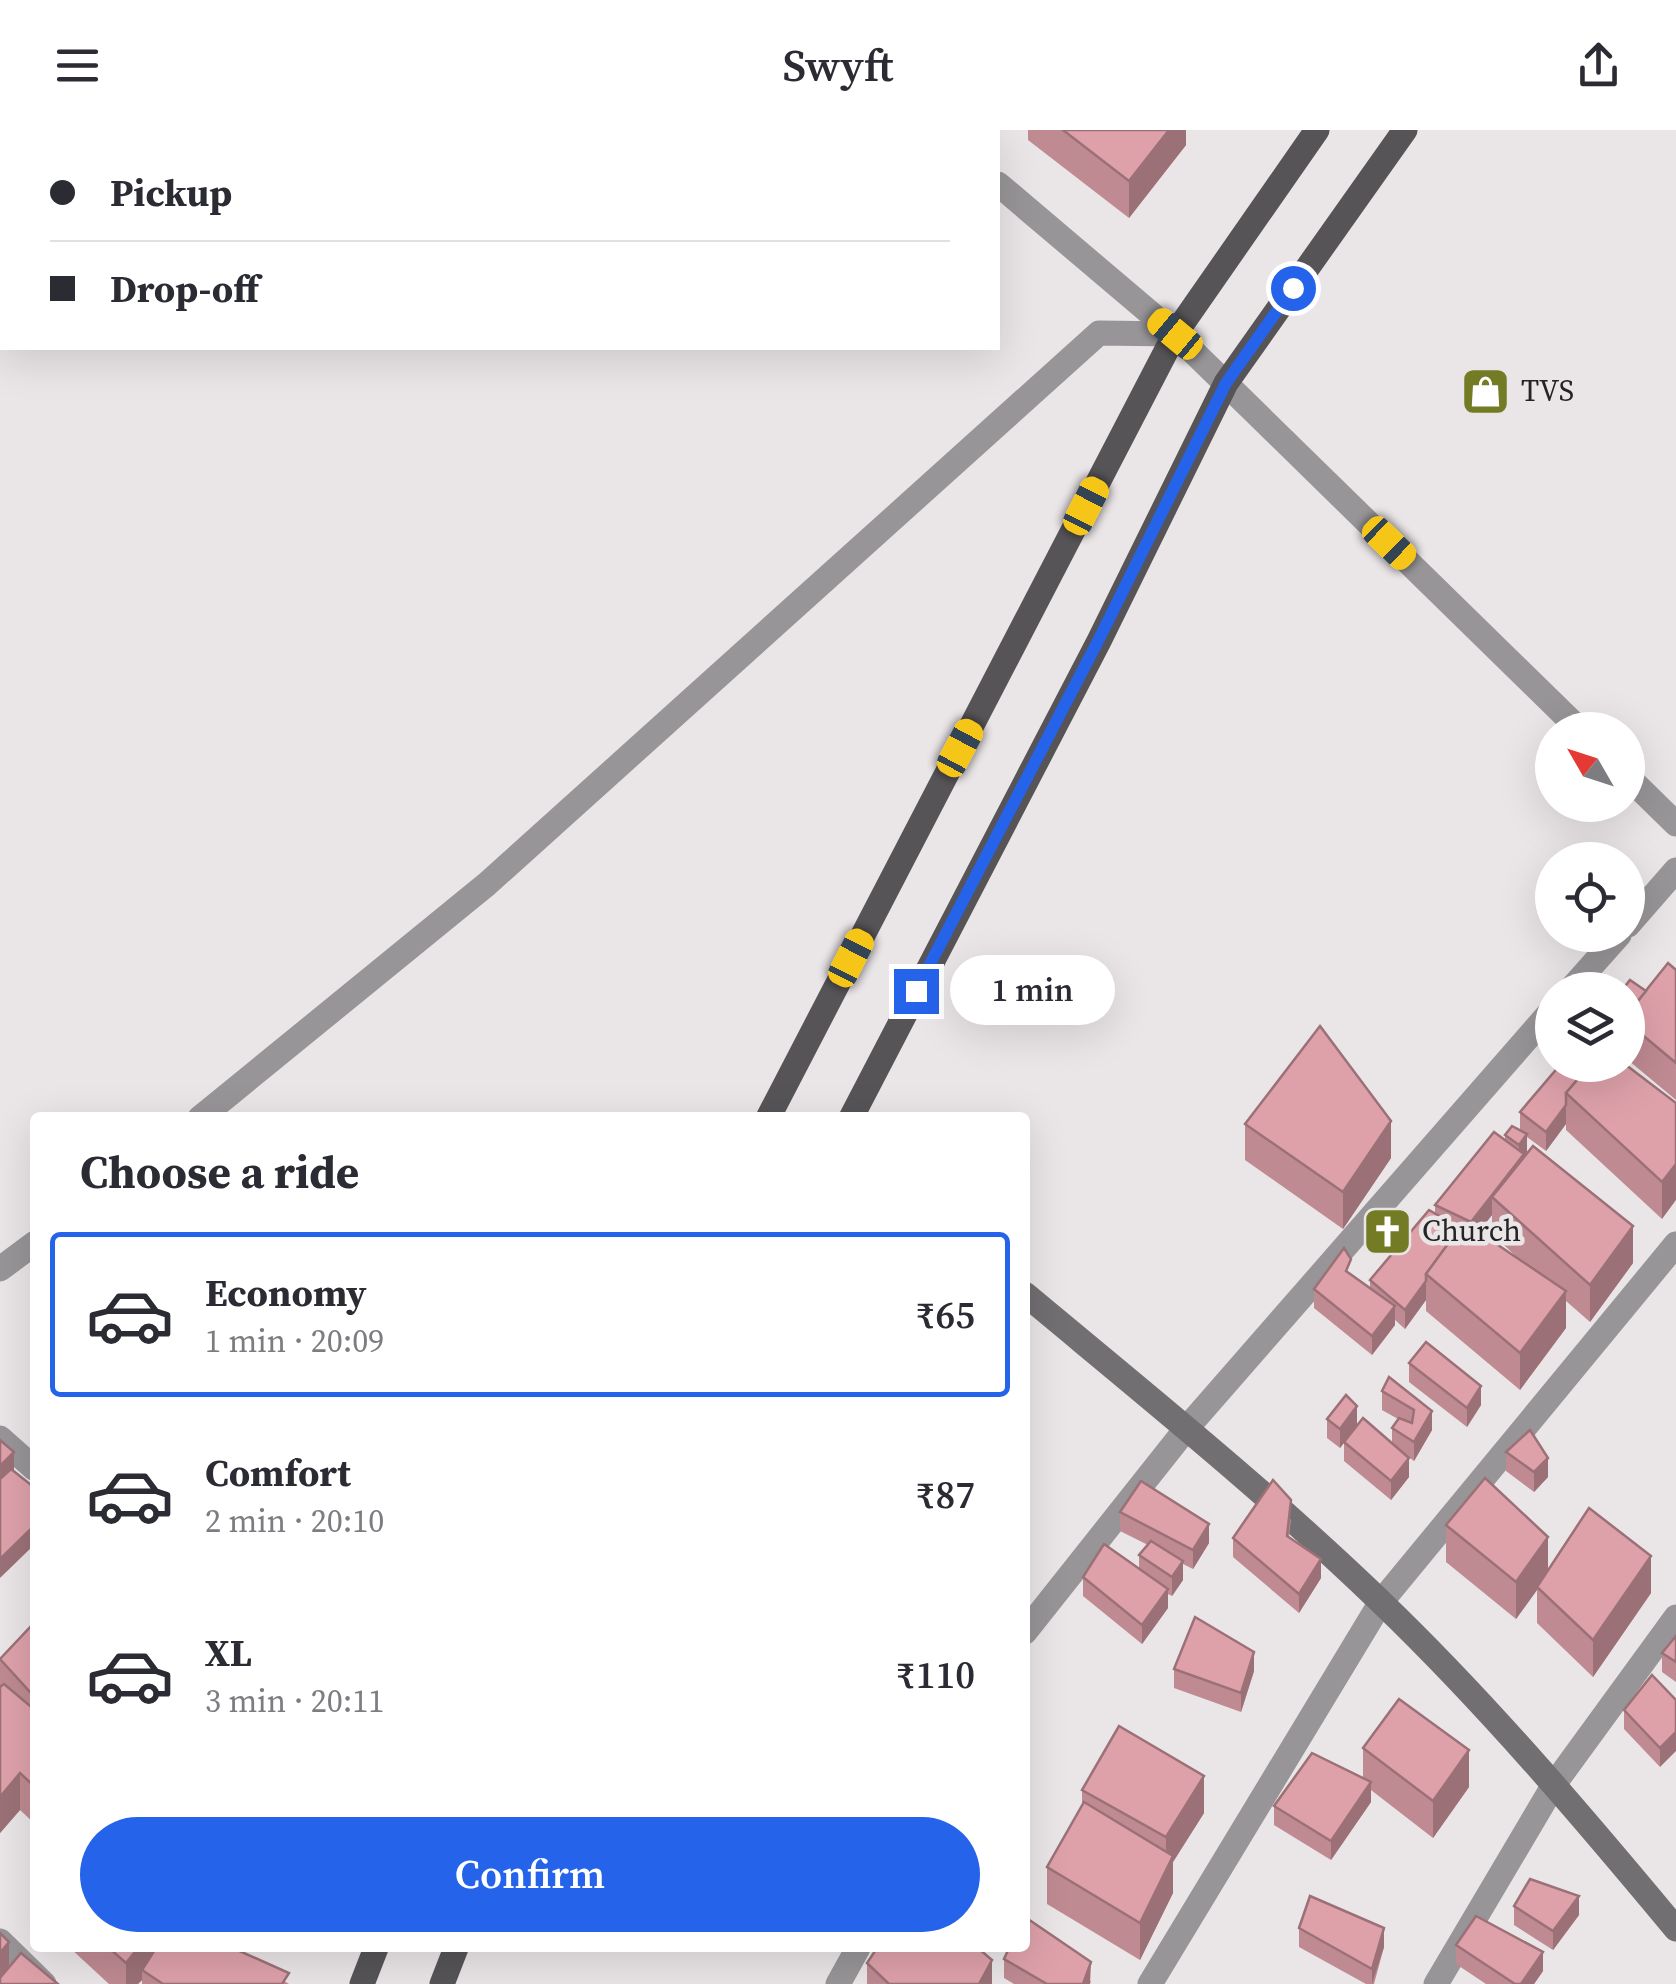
<!DOCTYPE html>
<meta charset="utf-8">
<style>
body{margin:0;font-family:"Source Serif 4",serif;background:#f2f2f3;color:#2b2b33;height:100vh;display:flex;flex-direction:column;font-size:38px;white-space:nowrap}
*{box-sizing:border-box;margin:0}
p{font-size:32px;color:#7c7c81}
.icon{flex:none;width:55px;height:55px;fill:none;stroke:currentColor;stroke-width:2;stroke-linecap:round;stroke-linejoin:round}
.map{position:relative;flex:1;overflow:hidden}
.drawer{position:absolute;left:30px;top:982px;width:1000px;height:840px;display:flex;flex-direction:column;background:#fff;border-radius:10px;box-shadow:0 10px 40px #0002}
.drawer>*{flex:none}
.guide{position:absolute;left:0px;top:0px;width:1000px;height:220px;box-shadow:0 10px 40px #0002;display:grid;align-content:center;height:220px;padding:0 50px;background:#fff}
.needle{width:65px;rotate:309deg}
.buttons{position:absolute;left:1535px;top:582px;display:grid;gap:20px}
.buttons a{display:grid;place-items:center;width:110px;height:110px;border-radius:50%;background:#fff;box-shadow:0 10px 40px #0002;font-size:50px}
.end{position:absolute;width:45px;height:45px;margin:-22px;border:12px solid #2563eb;background:#fff;box-shadow:0 0 0 5px #fff}
.from{border-radius:50%}
.bubble{position:absolute;height:70px;border-radius:35px;background:#fff;box-shadow:0 10px 40px #0002;font-size:32px;font-weight:600;line-height:70px;text-align:center}
.car{position:absolute;width:30px;height:60px;margin:-30px -15px;border-radius:12px;box-shadow:0 0 8px 2px #0007;background:linear-gradient(#f5c518 24%,#345 0 40%,#f5c518 0 76%,#345 0 86%,#f5c518 0)}
.guide b{display:flex;align-items:center;gap:35px;height:95px;font-size:38px}
.guide b+b{border-top:2px solid #e1e1e2}
.guide i{width:25px;height:25px;background:#2b2b33}
ul{padding:0;list-style:none}
li{display:flex;align-items:center;gap:30px;height:165px;margin:0 20px 15px;padding:0 30px;border:5px solid transparent;border-radius:10px}
li div{flex:1}
li b{display:block;font-size:38px}
li em{font-style:normal;font-weight:600}
li.current{border-color:#2563eb}
li>.icon{width:90px;height:90px;stroke-width:1.5}
h2{padding:0 50px;font-size:45px;line-height:120px}
.action{display:flex;gap:20px;margin-top:auto;padding:20px 50px}
.action a{flex:1;height:115px;border-radius:60px;background:#2563eb;color:#fff;font-size:40px;font-weight:600;line-height:115px;text-align:center}
header{display:flex;justify-content:space-between;align-items:center;height:130px;padding:0 50px;background:#fff;font-size:45px;font-weight:600}
.map>svg:first-child{display:block}
</style>
<header><svg class="icon" aria-label="menu" viewBox="0 0 24 24"><path d="M4 6h16M4 12h16M4 18h16"/></svg>Swyft<svg class="icon" aria-label="share" viewBox="0 0 24 24"><path d="M12 15V3M7 8l5-5 5 5M5 13v7h14v-7"/></svg></header>
<div class="map">
<svg width="1676" height="1854" viewBox="0 0 1676 1854">
<rect width="100%" height="100%" fill="#eae5e7"/>
<g fill="none" stroke-linecap="round" stroke-linejoin="round">
<!-- street -->
<g stroke="#979597" stroke-width="25">
<polyline points="934,0 937,2"/>
<polyline points="998,54 1175,204 1580,600"/>
<polyline points="1628,647 1676,694"/>
<polyline points="1628,795 1676,740"/>
<polyline points="1570,860 1619,805"/>
<polyline points="200,988 487,754 1099,203 1175,204"/>
<polyline points="0,1139 35,1113"/>
<polyline points="0,1308 35,1339"/>
<polyline points="1025,1502 1186,1299 1552,880"/>
<polyline points="0,1811 44,1854"/>
<polyline points="838,1854 858,1818"/>
<polyline points="1150,1854 1381,1472 1676,1114"/>
<polyline points="1436,1854 1555,1653 1676,1487"/>
</g>
<!-- secondary -->
<path stroke="#716f71" stroke-width="25" d="M1025,1164C1145,1264 1268,1363 1381,1472C1487,1574 1582,1686 1676,1799"/>
<!-- primary -->
<g stroke="#565457" stroke-width="25">
<polyline points="768,988 1175,204 1317,0"/>
<polyline points="851,988 1099,511 1226,253 1405,0"/>
<polyline points="362,1854 376,1818"/>
<polyline points="442,1854 456,1818"/>
</g>
</g>
<!-- wall -->
<g fill="#bf8a92" fill-rule="evenodd">
<polygon points="1028,0 1186,0 1186,15 1129,88 1028,10"/>
<polygon points="1676,840 1676,970 1628,930 1628,860 1646,861"/>
<path d="M1560,935H1626L1676,973L1662,1089L1566,1000V994L1546,1021L1527,1007V1023L1633,1133L1590,1192L1566,1171V1198L1520,1260L1426,1181V1170L1405,1199L1395,1190V1195L1372,1225L1314,1178V1159L1351,1145L1370,1158V1150L1435,1084V1075L1505,1010V1005L1520,1000V982ZM1492,1085V1104L1521,1131L1479,1102Z"/>
<polygon points="1245,994 1391,1028 1343,1099 1245,1030"/>
<polygon points="1409,1233 1481,1275 1467,1297 1409,1252"/>
<polygon points="1389,1247 1432,1300 1414,1331 1407,1326 1409,1347 1391,1370 1344,1331 1344,1313 1340,1318 1327,1308 1327,1289 1357,1295 1392,1313 1392,1298 1398,1289 1382,1280 1382,1261"/>
<polygon points="1506,1322 1548,1347 1534,1362 1506,1341"/>
<polygon points="1120,1382 1209,1413 1193,1439 1183,1434 1183,1450 1172,1466 1168,1464 1168,1478 1142,1514 1083,1466 1083,1447 1139,1439 1139,1425 1148,1415 1120,1401"/>
<polygon points="1291,1389 1289,1408 1321,1448 1299,1483 1233,1427 1233,1408"/>
<polygon points="1446,1395 1548,1440 1651,1463 1593,1547 1537,1493 1537,1460 1516,1489 1446,1432"/>
<polygon points="35,1492 35,1694 20,1680 0,1703 0,1529"/>
<polygon points="1676,1506 1676,1552 1662,1542 1662,1523"/>
<polygon points="1174,1539 1254,1541 1241,1582 1174,1558"/>
<polygon points="1676,1570 1660,1637 1624,1599 1624,1580"/>
<polygon points="1363,1618 1469,1657 1433,1708 1371,1660 1371,1672 1331,1730 1274,1695 1274,1676 1363,1649"/>
<polygon points="1082,1660 1204,1683 1173,1732 1173,1763 1140,1830 1047,1774 1047,1737 1082,1676"/>
<polygon points="1514,1776 1579,1785 1553,1820 1514,1795"/>
<polygon points="1299,1798 1384,1817 1374,1854 1366,1854 1299,1817"/>
<polygon points="1456,1815 1543,1841 1534,1854 1486,1854 1456,1834"/>
<polygon points="70,1818 233,1818 289,1854 142,1854 142,1850 138,1854 109,1854"/>
<polygon points="1004,1829 1091,1851 1090,1854 1014,1854 1004,1848"/>
<polygon points="867,1833 992,1854 867,1854"/>
</g>
<!-- shaded-wall -->
<g fill="#9b7177">
<polygon points="1169,0 1186,0 1186,15 1129,88 1129,51"/>
<polygon points="1566,975 1566,994 1546,1021 1546,1002"/>
<polygon points="1391,991 1391,1028 1343,1099 1343,1062"/>
<polygon points="1527,1004 1527,1023 1492,1067 1492,1085 1471,1111 1471,1092 1519,1030 1519,1015"/>
<polygon points="1676,1034 1676,1070 1662,1089 1662,1052"/>
<polygon points="1633,1096 1633,1133 1590,1192 1590,1155"/>
<polygon points="1426,1151 1426,1170 1405,1199 1405,1180"/>
<polygon points="1566,1161 1566,1198 1520,1260 1520,1223"/>
<polygon points="1395,1176 1395,1195 1372,1225 1372,1206"/>
<polygon points="1481,1256 1481,1275 1467,1297 1467,1278"/>
<polygon points="1357,1276 1357,1295 1340,1318 1340,1299"/>
<polygon points="1432,1281 1432,1300 1414,1331 1414,1312"/>
<polygon points="14,1322 14,1341 0,1355 0,1336"/>
<polygon points="1409,1328 1409,1347 1391,1370 1391,1351"/>
<polygon points="1548,1328 1548,1347 1534,1362 1534,1342"/>
<polygon points="1209,1394 1209,1413 1193,1439 1193,1420"/>
<polygon points="35,1395 35,1414 0,1448 0,1429"/>
<polygon points="1548,1407 1548,1444 1537,1457 1537,1460 1516,1489 1516,1452"/>
<polygon points="1651,1426 1651,1463 1593,1547 1593,1510"/>
<polygon points="1321,1429 1321,1448 1299,1483 1299,1464"/>
<polygon points="1183,1431 1183,1450 1172,1466 1172,1447"/>
<polygon points="1168,1459 1168,1478 1142,1514 1142,1495"/>
<polygon points="1254,1522 1254,1541 1241,1582 1241,1563"/>
<polygon points="35,1560 35,1596 31,1600 31,1563"/>
<polygon points="1676,1602 1676,1621 1660,1637 1660,1618"/>
<polygon points="1469,1620 1469,1657 1433,1708 1433,1671"/>
<polygon points="20,1643 20,1680 0,1703 0,1667"/>
<polygon points="1204,1646 1204,1683 1173,1732 1173,1763 1140,1830 1140,1793 1166,1742 1166,1707"/>
<polygon points="1371,1652 1371,1672 1331,1730 1331,1711"/>
<polygon points="1579,1766 1579,1785 1553,1820 1553,1801"/>
<polygon points="1384,1798 1384,1817 1372,1854 1372,1839"/>
<polygon points="9,1812 9,1849 0,1854 0,1823"/>
<polygon points="138,1818 162,1818 142,1840 142,1850 138,1854 126,1854 126,1833"/>
<polygon points="1543,1822 1543,1841 1534,1854 1521,1854"/>
<polygon points="992,1830 992,1854 979,1854"/>
<polygon points="1091,1832 1090,1854 1083,1854"/>
</g>
<!-- building -->
<g fill="#dea1aa" stroke="#9b7177" stroke-width="2.5">
<polygon points="1063,0 1169,0 1129,51"/>
<polygon points="1668,833 1676,840 1676,933 1628,893 1628,883"/>
<polygon points="1630,850 1646,861 1628,883 1628,860 1622,860"/>
<polygon points="1320,896 1391,991 1343,1062 1245,994"/>
<polygon points="1560,935 1574,935 1584,942 1566,963 1566,975 1546,1002 1520,982"/>
<polygon points="1590,935 1626,935 1676,973 1676,1034 1662,1052 1566,963"/>
<polygon points="1512,996 1527,1004 1519,1015 1505,1005"/>
<polygon points="1494,1002 1524,1024 1471,1092 1435,1075"/>
<polygon points="1533,1016 1633,1096 1590,1155 1492,1067"/>
<polygon points="1429,1080 1460,1098 1426,1144 1426,1151 1405,1180 1370,1150"/>
<polygon points="1464,1092 1566,1161 1520,1223 1426,1144"/>
<polygon points="1344,1118 1351,1129 1346,1141 1395,1176 1372,1206 1314,1159"/>
<polygon points="1426,1212 1481,1256 1467,1278 1409,1233"/>
<polygon points="1389,1247 1432,1281 1414,1312 1392,1298 1399,1288 1412,1293 1414,1280 1382,1261"/>
<polygon points="1346,1265 1357,1276 1340,1299 1327,1289"/>
<polygon points="1363,1288 1409,1328 1391,1351 1344,1312"/>
<polygon points="1530,1300 1548,1328 1534,1342 1506,1322"/>
<polygon points="0,1310 14,1322 0,1336"/>
<polygon points="11,1339 35,1358 35,1395 0,1429 0,1349"/>
<polygon points="1485,1348 1548,1407 1516,1452 1446,1395"/>
<polygon points="1273,1350 1291,1370 1287,1406 1321,1429 1299,1464 1233,1408"/>
<polygon points="1141,1351 1209,1394 1193,1420 1120,1382"/>
<polygon points="1589,1378 1651,1426 1593,1510 1537,1457"/>
<polygon points="1151,1411 1183,1431 1172,1447 1139,1425"/>
<polygon points="1104,1414 1168,1459 1142,1495 1083,1447"/>
<polygon points="1195,1487 1254,1522 1241,1563 1174,1539"/>
<polygon points="35,1492 35,1560 31,1563 0,1529"/>
<polygon points="1676,1506 1676,1532 1662,1523"/>
<polygon points="1652,1545 1676,1570 1676,1602 1660,1618 1624,1580"/>
<polygon points="4,1554 35,1580 35,1657 20,1643 0,1667 0,1557"/>
<polygon points="1399,1569 1469,1620 1433,1671 1363,1618"/>
<polygon points="1119,1596 1204,1646 1166,1707 1082,1660"/>
<polygon points="1312,1623 1371,1652 1331,1711 1274,1676"/>
<polygon points="1084,1672 1173,1726 1140,1793 1047,1737"/>
<polygon points="1530,1749 1579,1766 1553,1801 1514,1776"/>
<polygon points="1310,1766 1384,1798 1372,1839 1299,1798"/>
<polygon points="1476,1786 1543,1822 1521,1854 1515,1854 1456,1815"/>
<polygon points="1025,1787 1091,1832 1083,1854 1047,1854 1004,1829 1009,1818 1025,1818"/>
<polygon points="0,1803 9,1812 0,1823"/>
<polygon points="109,1818 138,1818 126,1833"/>
<polygon points="156,1818 233,1818 289,1843 282,1854 163,1854 142,1840"/>
<polygon points="877,1818 978,1818 992,1830 979,1854 889,1854 867,1833"/>
<polygon points="21,1823 58,1854 0,1854 0,1848"/>
</g>
<g fill="none" stroke-linecap="round" stroke-linejoin="round">
<!-- route -->
<polyline stroke="#2563eb" stroke-width="12" points="916,861 1098,511 1226,253 1293,158"/>
</g>
<!-- icons -->
<defs>
<symbol id="shop-square" viewBox="-11 -11 22 22"><rect x="-9" y="-9" width="18" height="18" rx="4" fill="#747b25" stroke="#eae5e7"/><path d="M-5-2.5h2.3a2.7 3.5 0 0 1 5.4 0H5L5.5 6h-11ZM-1.5-2.5h3a1.5 2.3 0 0 0-3 0Z" fill="#fff"/></symbol>
<symbol id="church-square" viewBox="-11 -11 22 22"><rect x="-9" y="-9" width="18" height="18" rx="4" fill="#747b25" stroke="#eae5e7"/><path d="M-1.2-6h2.4v3.5h3.3v2.4h-3.3V6h-2.4V-.1h-3.3v-2.4h3.3Z" fill="#fff"/></symbol>
</defs>
<g fill-rule="evenodd">
<use href="#shop-square" x="1458" y="234" width="55" height="55"/>
<use href="#church-square" x="1360" y="1074" width="55" height="55"/>
</g>
<g text-anchor="middle" stroke-width="9" stroke-linejoin="round" paint-order="stroke">
<!-- poi labels -->
<g font-size="30" fill="#252425" stroke="#eae5e7" text-anchor="start">
<text x="1521" y="271">TVS</text>
<text x="1422" y="1111">Church</text>
</g>
</g>
</svg>
<div class="buttons">
<a><svg class="needle" viewBox="-14 -14 28 28"><path d="M0-13l5 13h-10z" fill="#e53935"/><path d="M0 13l5-13h-10z" fill="#7c7c81"/></svg></a>
<a><svg class="icon" aria-label="locate" viewBox="0 0 24 24"><circle cx="12" cy="12" r="6"/><path d="M12 2v4M12 18v4M2 12h4M18 12h4"/></svg></a>
<a><svg class="icon" aria-label="layers" viewBox="0 0 24 24"><path d="M12 4l9 5-9 5-9-5zM3 14l9 5 9-5"/></svg></a>
</div>
<i class="end from" style="left:1293px;top:158px"></i>
<i class="end" style="left:916px;top:861px"></i>
<div class="bubble" style="left:950px;top:825px;width:165px">1 min</div>
<i class="car" style="left:1175px;top:204px;rotate:310deg"></i>
<i class="car" style="left:1086px;top:376px;rotate:27deg"></i>
<i class="car" style="left:1389px;top:413px;rotate:134deg"></i>
<i class="car" style="left:960px;top:618px;rotate:28deg"></i>
<i class="car" style="left:851px;top:828px;rotate:27deg"></i>
<div class="guide">
<b><i class="from"></i>Pickup</b>
<b><i></i>Drop-off</b>
</div>
<section class="drawer">
<h2>Choose a ride</h2>
<ul>
<li class="current"><svg class="icon" aria-label="car" viewBox="0 0 24 24"><path d="M5 17H2v-5l4-1 3-4h7l3 4 3 1v5h-3M9 17h6M6 11h13"/><circle cx="7" cy="17" r="2"/><circle cx="17" cy="17" r="2"/></svg><div><b>Economy</b><p>1 min · 20:09</p></div><em>₹65</em></li>
<li><svg class="icon" aria-label="car" viewBox="0 0 24 24"><path d="M5 17H2v-5l4-1 3-4h7l3 4 3 1v5h-3M9 17h6M6 11h13"/><circle cx="7" cy="17" r="2"/><circle cx="17" cy="17" r="2"/></svg><div><b>Comfort</b><p>2 min · 20:10</p></div><em>₹87</em></li>
<li><svg class="icon" aria-label="car" viewBox="0 0 24 24"><path d="M5 17H2v-5l4-1 3-4h7l3 4 3 1v5h-3M9 17h6M6 11h13"/><circle cx="7" cy="17" r="2"/><circle cx="17" cy="17" r="2"/></svg><div><b>XL</b><p>3 min · 20:11</p></div><em>₹110</em></li>
</ul>
<div class="action"><a>Confirm</a></div>
</section>
</div>
